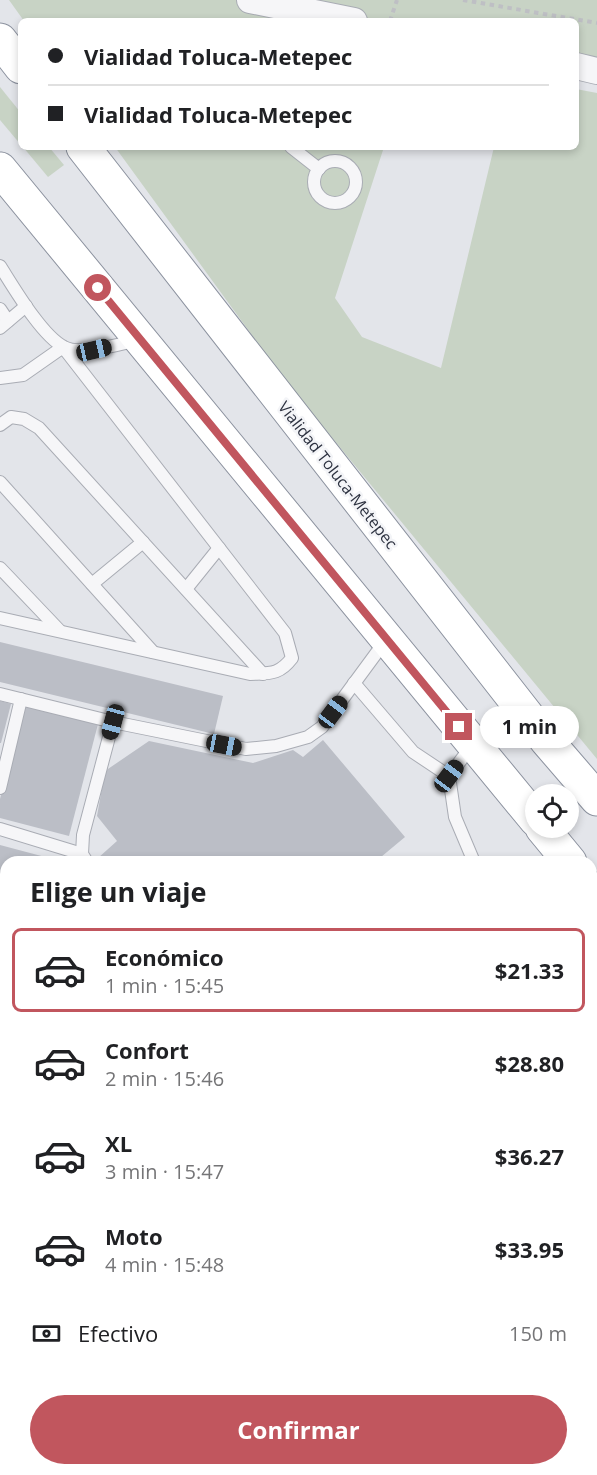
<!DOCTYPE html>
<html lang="es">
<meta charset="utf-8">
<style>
body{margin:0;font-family:"Open Sans",sans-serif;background:#f6f6f6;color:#202124;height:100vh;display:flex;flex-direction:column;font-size:22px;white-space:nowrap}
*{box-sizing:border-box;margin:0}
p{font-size:20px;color:#757577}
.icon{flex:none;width:33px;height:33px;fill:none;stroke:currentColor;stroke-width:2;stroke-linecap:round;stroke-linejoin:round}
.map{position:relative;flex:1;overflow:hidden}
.details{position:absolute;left:0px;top:856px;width:597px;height:620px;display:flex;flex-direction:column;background:#fff;border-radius:18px 18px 0 0;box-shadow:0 3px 9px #0003}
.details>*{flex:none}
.guide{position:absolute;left:18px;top:18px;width:561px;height:132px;border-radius:9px;box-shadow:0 3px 9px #0003;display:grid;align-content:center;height:132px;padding:0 30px;background:#fff}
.fabs{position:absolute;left:525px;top:784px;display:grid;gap:12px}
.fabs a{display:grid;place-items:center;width:54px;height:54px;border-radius:50%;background:#fff;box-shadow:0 3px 9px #0003;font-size:30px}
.end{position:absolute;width:27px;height:27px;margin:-14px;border:8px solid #c1565e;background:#fff;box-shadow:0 0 0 3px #fff}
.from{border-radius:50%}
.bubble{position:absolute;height:42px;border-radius:21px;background:#fff;box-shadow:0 3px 9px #0003;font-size:20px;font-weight:700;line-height:42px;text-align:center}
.car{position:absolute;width:18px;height:36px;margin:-18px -9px;border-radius:8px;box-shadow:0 0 4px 2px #0007;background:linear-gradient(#222 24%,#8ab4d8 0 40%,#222 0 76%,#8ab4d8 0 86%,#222 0)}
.guide b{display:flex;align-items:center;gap:21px;height:57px;font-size:22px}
.guide b+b{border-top:2px solid #e0e0e0}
.guide i{width:15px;height:15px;background:#202124}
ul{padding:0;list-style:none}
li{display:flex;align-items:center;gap:18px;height:84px;margin:0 12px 9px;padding:0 18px;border:3px solid transparent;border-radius:9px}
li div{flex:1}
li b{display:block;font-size:22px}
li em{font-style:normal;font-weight:700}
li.on{border-color:#c1565e}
li>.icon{width:54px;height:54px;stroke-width:1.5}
h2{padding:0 30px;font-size:27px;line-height:72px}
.pay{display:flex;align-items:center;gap:15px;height:66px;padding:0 30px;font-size:22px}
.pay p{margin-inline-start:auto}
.action{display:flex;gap:12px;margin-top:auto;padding:12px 30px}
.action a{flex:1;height:69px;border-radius:36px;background:#c1565e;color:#fff;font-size:24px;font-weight:700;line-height:69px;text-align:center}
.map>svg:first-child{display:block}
</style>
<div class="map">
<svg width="597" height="1475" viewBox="0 0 597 1475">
<rect width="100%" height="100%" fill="#e3e5ea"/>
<!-- green -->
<g fill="#c8d3c5">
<polygon points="9,0 597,0 597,77 576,73 576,21 24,21"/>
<polygon points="0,87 21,113 21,145 0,120"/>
<polygon points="576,89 597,93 597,759 286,382 115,147 384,147 335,298 362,337 441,368 494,147 576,147"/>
<polygon points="23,147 49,147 64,165 48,177"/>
</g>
<!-- building -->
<g fill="#bbbec6">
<polygon points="0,642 223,696 214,734 0,682"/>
<polygon points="0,701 11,704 1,743 0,743"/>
<polygon points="24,705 98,724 69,836 0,818 0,799"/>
<polygon points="323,740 405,837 375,862 102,862 98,858 117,841 97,816 105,771 149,741 253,763 293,750 303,757"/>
<polygon points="0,845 64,862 6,862 6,881 0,880"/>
</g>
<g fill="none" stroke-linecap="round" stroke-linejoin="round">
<defs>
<g id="service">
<polyline points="291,147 319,169"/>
<circle cx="335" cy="182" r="21"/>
<path d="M0,266C14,288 42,336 64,347C80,356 120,344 138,340"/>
<polyline points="0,309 8,321"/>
<polyline points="0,328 26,306"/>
<path d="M0,378L23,375L63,347L285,633L292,658C279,675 270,673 250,674L0,618"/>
<polyline points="0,425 11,417 24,419 39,428 263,674"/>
<polyline points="0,482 153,652"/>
<polyline points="0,568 59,630"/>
<polyline points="92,584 143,542"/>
<polyline points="186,589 219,548"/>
<polyline points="354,683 413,752 449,776"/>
<polyline points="0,694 113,722 246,749 276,746 308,737 322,727 386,640"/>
<polyline points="473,744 449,776 455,817 474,862"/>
<polyline points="0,788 21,699"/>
<polyline points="0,829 82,854"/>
<polyline points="87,862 82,854 83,835 113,722"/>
<polyline points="0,892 6,894"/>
</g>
<g id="minor">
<polyline points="250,0 354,21"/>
<polyline points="576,66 597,71"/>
<polyline points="0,1053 6,1055"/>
<polyline points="591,1231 594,1238 591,1255"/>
<polyline points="587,1470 597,1473"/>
<polyline points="534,1475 535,1470"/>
</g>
<g id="trunk">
<polyline points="0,40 21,67"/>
<polyline points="83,147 547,741 597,799"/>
<polyline points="0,169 536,820"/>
<polyline points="542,828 570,862"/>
<polyline points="591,888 597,896"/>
</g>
</defs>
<!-- service casing -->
<use href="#service" stroke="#a9acb4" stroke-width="14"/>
<!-- minor casing -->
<use href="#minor" stroke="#a9acb4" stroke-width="28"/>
<!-- trunk casing -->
<use href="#trunk" stroke="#8c929f" stroke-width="35"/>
<!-- path -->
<g stroke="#bebfc4" stroke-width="4" stroke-dasharray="4.5 4.5" stroke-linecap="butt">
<polyline points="463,0 597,23"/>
<polyline points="390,21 397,0"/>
</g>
<!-- service -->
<use href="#service" stroke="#f6f6f8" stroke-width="12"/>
<!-- minor -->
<use href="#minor" stroke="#f6f6f8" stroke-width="26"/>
<!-- trunk -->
<use href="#trunk" stroke="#fff" stroke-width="33"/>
</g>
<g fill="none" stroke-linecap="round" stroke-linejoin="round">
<!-- route -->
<polyline stroke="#c1565e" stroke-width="8" points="98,288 459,727"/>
</g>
<g text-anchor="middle" stroke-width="5" stroke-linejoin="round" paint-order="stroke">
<!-- street labels -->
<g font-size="16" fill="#2d3240" stroke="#f3f4f7">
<text transform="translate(338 475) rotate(52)" y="6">Vialidad Toluca-Metepec</text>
</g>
</g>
</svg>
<div class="fabs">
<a><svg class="icon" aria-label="locate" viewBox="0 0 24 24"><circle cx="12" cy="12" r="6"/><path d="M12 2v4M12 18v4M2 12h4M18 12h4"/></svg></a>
</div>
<i class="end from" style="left:98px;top:288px"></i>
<i class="end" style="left:459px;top:727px"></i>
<div class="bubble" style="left:480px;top:706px;width:99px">1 min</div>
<i class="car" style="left:94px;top:350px;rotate:77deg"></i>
<i class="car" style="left:333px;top:712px;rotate:37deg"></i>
<i class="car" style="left:113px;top:722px;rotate:195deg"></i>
<i class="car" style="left:224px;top:745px;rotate:101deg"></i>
<i class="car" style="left:449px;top:776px;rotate:37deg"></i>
<div class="guide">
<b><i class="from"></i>Vialidad Toluca-Metepec</b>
<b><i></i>Vialidad Toluca-Metepec</b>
</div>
<section class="details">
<h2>Elige un viaje</h2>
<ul>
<li class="on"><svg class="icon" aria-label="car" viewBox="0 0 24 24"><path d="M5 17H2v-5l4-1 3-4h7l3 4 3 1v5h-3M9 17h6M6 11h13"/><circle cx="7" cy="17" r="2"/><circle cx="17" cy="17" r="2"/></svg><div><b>Económico</b><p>1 min · 15:45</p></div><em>$21.33</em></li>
<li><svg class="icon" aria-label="car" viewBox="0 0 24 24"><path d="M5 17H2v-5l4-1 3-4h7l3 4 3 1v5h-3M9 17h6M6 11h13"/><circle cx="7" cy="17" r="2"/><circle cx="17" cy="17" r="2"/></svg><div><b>Confort</b><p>2 min · 15:46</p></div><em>$28.80</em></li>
<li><svg class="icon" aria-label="car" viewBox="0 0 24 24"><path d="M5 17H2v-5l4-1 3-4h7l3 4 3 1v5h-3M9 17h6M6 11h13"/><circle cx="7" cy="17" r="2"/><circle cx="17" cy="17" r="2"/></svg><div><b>XL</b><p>3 min · 15:47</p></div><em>$36.27</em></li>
<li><svg class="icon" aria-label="car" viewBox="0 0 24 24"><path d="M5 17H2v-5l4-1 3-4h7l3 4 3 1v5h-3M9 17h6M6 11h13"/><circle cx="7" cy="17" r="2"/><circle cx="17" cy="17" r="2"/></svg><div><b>Moto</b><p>4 min · 15:48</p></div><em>$33.95</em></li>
</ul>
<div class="pay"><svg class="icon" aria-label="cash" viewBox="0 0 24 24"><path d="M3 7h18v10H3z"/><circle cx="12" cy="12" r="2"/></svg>Efectivo<p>150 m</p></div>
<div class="action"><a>Confirmar</a></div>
</section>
</div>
